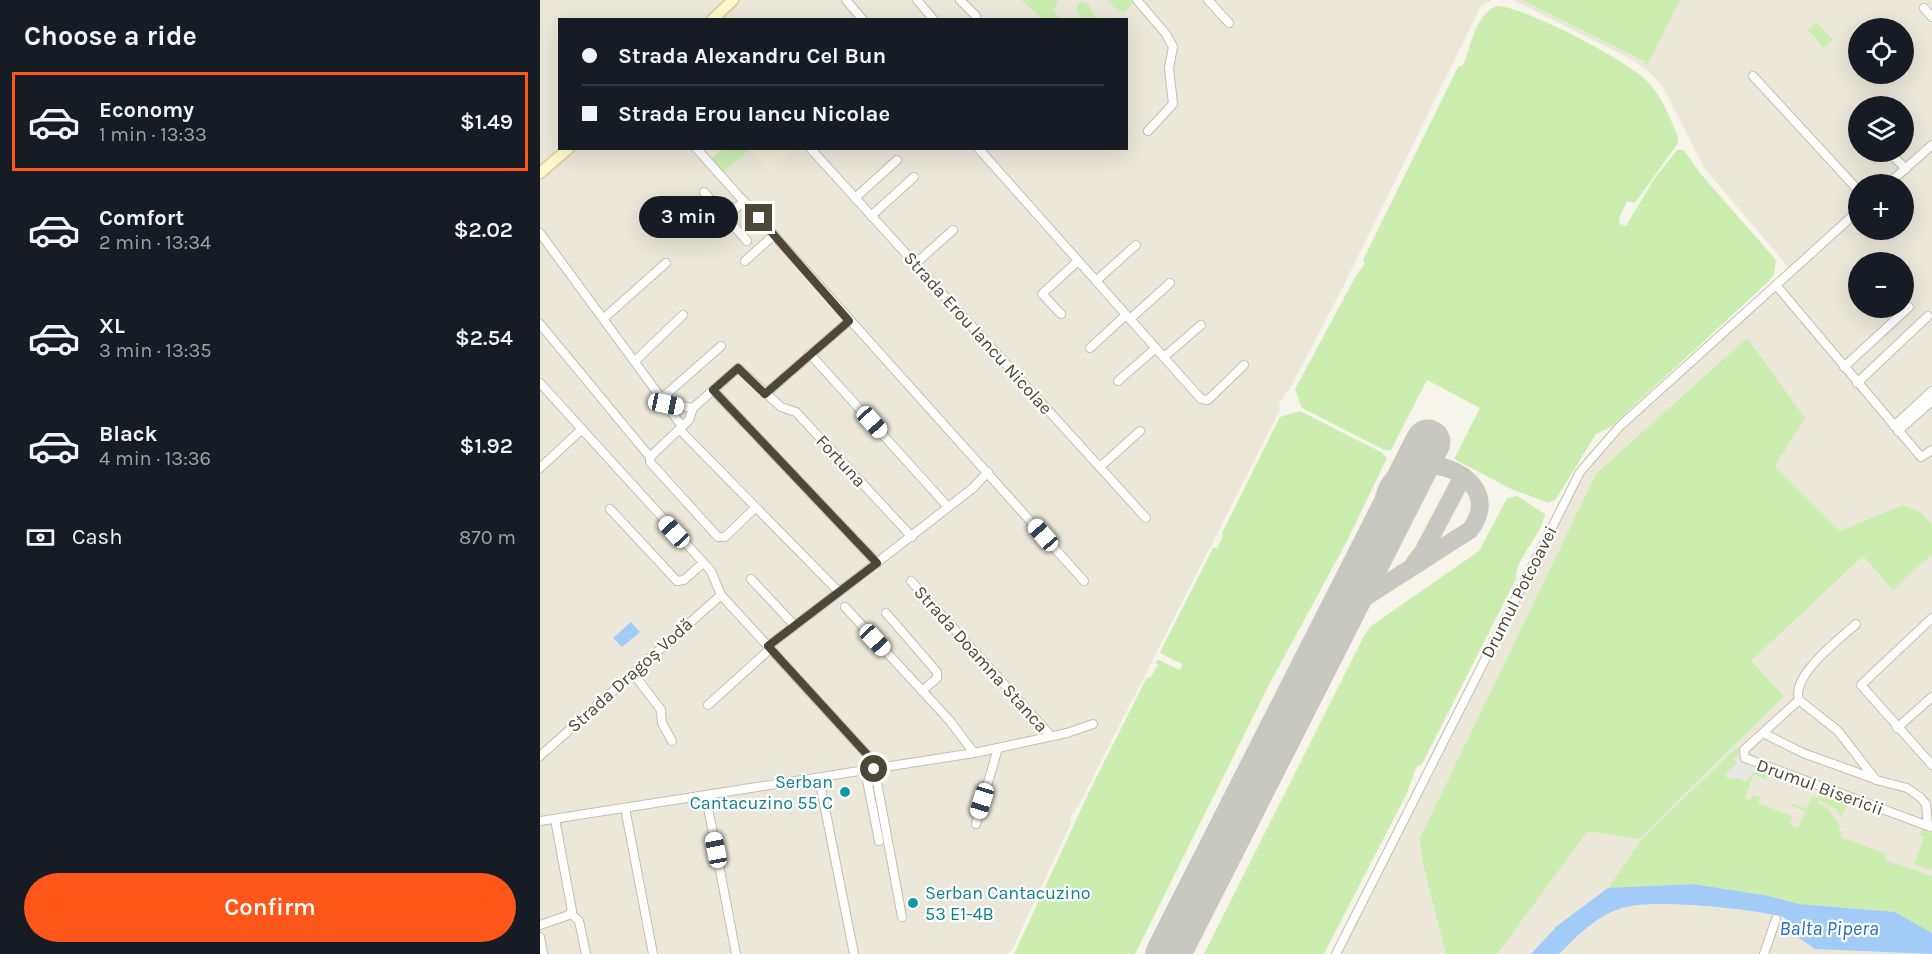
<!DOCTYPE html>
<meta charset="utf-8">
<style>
body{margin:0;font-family:Karla,sans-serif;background:#242831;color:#f1f3f6;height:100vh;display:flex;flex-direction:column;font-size:22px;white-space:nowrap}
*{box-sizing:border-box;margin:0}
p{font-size:20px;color:#9ea1a6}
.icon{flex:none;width:33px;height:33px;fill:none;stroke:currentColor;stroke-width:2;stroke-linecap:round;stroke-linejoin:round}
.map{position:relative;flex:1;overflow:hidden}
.side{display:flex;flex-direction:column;background:#171b24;width:540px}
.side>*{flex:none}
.banner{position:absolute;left:18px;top:18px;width:570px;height:132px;border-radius:0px;box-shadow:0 6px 24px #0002;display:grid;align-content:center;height:132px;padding:0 24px;background:#171b24}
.tools{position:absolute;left:1308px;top:18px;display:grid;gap:12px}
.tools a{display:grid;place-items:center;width:66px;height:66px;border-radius:50%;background:#171b24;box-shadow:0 6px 24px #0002;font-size:30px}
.end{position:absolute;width:27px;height:27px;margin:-14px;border:8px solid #4c4737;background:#fff;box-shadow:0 0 0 3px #fff}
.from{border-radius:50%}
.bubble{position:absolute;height:42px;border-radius:21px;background:#171b24;box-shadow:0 6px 24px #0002;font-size:20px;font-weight:600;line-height:42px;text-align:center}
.car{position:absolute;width:18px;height:36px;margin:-18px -9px;border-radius:8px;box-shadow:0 0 4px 2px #0007;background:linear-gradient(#fff 24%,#345 0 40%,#fff 0 76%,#345 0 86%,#fff 0)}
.banner b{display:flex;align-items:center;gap:21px;height:57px;font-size:22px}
.banner b+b{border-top:2px solid #363941}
.banner i{width:15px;height:15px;background:#f1f3f6}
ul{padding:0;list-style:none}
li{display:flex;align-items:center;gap:18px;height:99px;margin:0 12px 9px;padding:0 12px;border:3px solid transparent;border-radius:0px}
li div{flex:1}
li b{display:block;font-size:22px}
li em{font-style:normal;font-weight:600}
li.on{border-color:#ff571a}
li>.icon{width:54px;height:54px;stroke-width:1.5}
h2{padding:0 24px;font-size:27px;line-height:72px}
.pay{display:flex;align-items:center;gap:15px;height:66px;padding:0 24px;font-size:22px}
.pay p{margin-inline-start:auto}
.primary-button{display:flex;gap:12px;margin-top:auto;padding:12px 24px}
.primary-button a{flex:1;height:69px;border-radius:36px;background:#ff571a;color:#fff;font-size:24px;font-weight:600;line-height:69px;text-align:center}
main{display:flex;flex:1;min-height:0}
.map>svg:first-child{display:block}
</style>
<main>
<section class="side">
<h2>Choose a ride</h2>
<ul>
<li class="on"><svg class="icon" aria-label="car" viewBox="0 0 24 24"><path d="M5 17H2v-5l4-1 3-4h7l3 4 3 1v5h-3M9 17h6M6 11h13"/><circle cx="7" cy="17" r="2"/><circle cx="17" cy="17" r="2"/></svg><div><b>Economy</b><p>1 min · 13:33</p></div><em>$1.49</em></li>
<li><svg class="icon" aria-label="car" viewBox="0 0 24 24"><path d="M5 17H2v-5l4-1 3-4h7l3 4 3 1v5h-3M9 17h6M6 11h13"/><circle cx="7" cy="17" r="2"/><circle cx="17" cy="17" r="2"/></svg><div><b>Comfort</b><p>2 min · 13:34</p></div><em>$2.02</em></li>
<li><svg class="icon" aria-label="car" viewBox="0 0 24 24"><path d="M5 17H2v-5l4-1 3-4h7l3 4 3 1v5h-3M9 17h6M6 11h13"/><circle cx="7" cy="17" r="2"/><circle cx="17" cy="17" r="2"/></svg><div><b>XL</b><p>3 min · 13:35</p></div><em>$2.54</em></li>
<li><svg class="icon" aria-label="car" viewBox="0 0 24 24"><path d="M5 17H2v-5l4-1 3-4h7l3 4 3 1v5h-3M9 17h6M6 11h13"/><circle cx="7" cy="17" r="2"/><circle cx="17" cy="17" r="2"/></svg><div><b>Black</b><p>4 min · 13:36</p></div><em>$1.92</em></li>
</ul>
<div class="pay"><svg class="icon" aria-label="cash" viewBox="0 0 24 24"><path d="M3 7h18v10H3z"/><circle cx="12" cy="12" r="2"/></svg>Cash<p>870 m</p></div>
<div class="primary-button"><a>Confirm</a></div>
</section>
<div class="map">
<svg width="1392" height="954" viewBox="0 0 1392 954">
<rect width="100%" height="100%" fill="#f7f5eb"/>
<!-- residential -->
<g fill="#ebe8d9" fill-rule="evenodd">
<path d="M0,0H952L941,6L800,293L748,392H746L739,405L740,410L540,803L530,817L532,821L472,950L467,954H0ZM20,20H586V148H20Z"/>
<path d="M973,0H1392V954H792L1039,470L1052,451L1074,429L1250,269L1165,169L1121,84L1109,72L1091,59ZM1318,28H1364V74H1318ZM1318,106H1364V152H1318ZM1318,184H1364V230H1318ZM1318,262H1364V308H1318Z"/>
</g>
<!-- education -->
<polygon fill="#f1ecd4" points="159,149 253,149 229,170 210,149 182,173"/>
<!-- green -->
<g fill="#cbeeb0">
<polygon points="481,0 519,0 514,10 520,19 503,19"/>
<polygon points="567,0 592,0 593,3 585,12 579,11"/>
<polygon points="982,0 1140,0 1107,66 1104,61"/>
<polygon points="542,1 548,4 556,19 541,19 536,6"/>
<path d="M956,6C982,5 1088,61 1107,81C1122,96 1130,118 1138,137V143L1095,203L1087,201L1079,218L1080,224L1086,226L1114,179L1137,150H1144L1159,172L1236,260L1234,274L1229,281L1071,427L1056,434L1016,499L1009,503L971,489L914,459L940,408L887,380L851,450H844L762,408L755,389L817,274L825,264L823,260L918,67L923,65C931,47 935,15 956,6Z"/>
<polygon points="1276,22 1293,40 1284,48 1268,30"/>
<polygon points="182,149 210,149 182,173 170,160"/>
<polygon points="1207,338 1265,418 1235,466 1300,531 1363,505 1381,513 1392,525 1392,554 1353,590 1323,556 1211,661 1244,696 1099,839 1048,831 957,954 906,954 882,860 880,838 1056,474"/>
<polygon points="760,411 841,452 847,458 806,543 730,683 595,954 474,954 550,790 606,679 611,677 618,665 615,662 619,660 640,670 642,664 620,653 621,650 673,548 677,548 683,536 682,533 740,417"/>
<path d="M977,496L1005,514C1001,537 975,558 976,579L882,764L876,768L866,795L784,954H664L825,634L831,626L939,551L967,498Z"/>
<polygon points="1196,748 1201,750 1195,759 1198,763 1185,775 1188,779 1198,777 1205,782 1215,770 1228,774 1226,780 1214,774 1205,798 1210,800 1212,796 1220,797 1218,803 1253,816 1250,825 1258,828 1266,812 1251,806 1252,803 1267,809 1272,796 1277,798 1279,792 1309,802 1301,816 1297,810 1280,800 1278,803 1287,808 1299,823 1298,829 1303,832 1301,837 1346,854 1345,860 1392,876 1392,933 1355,912 1259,904 1229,896 1153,884 1068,888 1101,840"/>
<polygon points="1382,829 1392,833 1392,870 1374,864 1384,838 1380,836"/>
</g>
<!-- parking -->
<polygon fill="#e8e7e3" points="1199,755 1215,770 1205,782 1199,777 1194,780 1185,775 1197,763 1194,759"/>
<!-- water -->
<g fill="#a3cbf8">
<polygon points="91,622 100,632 82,647 73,638"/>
<path d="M1153,884L1229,896L1259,904L1355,912L1392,933V954L1275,949L1253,934L1244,917C1213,909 1111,898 1082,908C1056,916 1038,935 1019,954H991L1017,926L1068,888Z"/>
</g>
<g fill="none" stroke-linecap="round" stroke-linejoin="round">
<!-- taxiway -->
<g stroke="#c8c8c2" stroke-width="18">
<polyline points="875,562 883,552 923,476"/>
<path d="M794,627L821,600L930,530C979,466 826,424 844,529"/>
</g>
<!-- runway -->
<polyline stroke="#c8c8c2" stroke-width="45" points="628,954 888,442"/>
<defs>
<g id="street">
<polyline points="306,0 323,20"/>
<polyline points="377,0 394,20"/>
<polyline points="420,0 436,16"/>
<polyline points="597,0 626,34 633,47 629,68 633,104 608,131"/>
<polyline points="668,0 689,23"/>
<polyline points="1384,8 1392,17"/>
<polyline points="1213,76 1318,190"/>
<polyline points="156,148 544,581"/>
<polyline points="270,148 606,518"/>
<polyline points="438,148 661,399 668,400 704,365"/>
<polyline points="1349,152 1366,169"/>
<polyline points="1348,184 1392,145"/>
<polyline points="164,192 207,241"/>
<polyline points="315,198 357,160"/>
<polyline points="331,216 374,177"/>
<polyline points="186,217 204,201"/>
<polyline points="0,233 141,425"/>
<polyline points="205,261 234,235"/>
<polyline points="375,264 413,230"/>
<polyline points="556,281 596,245"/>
<polyline points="1236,285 1381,457 1392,450"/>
<polyline points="521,314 502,294 538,261"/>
<polyline points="63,319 126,263"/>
<polyline points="590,319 630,283"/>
<polyline points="0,324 110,457"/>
<polyline points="550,348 586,315"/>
<polyline points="270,354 408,507"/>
<polyline points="624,357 661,325"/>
<polyline points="95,361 143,315"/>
<polyline points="1304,367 1369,307"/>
<polyline points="578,381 616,348"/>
<polyline points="0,383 171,571 181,595 333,761 362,917"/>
<polyline points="1317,383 1388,316"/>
<polyline points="173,390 337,563"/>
<polyline points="225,394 309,321"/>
<polyline points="122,398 181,346"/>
<polyline points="126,404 153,408"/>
<polyline points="1354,426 1392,391"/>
<polyline points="140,430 299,592 433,488 448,472"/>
<polyline points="1358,431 1392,401"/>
<polyline points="560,467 600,431"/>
<polyline points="0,468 42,429"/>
<polyline points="215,508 185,537 178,537 110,462 110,457 149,420 153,408 198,368 241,407 256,412 372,537"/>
<polyline points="70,509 137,581 144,580 163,563"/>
<polyline points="211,579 254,625"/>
<polyline points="371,581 511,736"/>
<polyline points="305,607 410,721 434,753"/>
<polyline points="346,613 397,672 397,678 382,691"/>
<polyline points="1392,618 1321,685 1392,765"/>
<polyline points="228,646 299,592"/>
<polyline points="93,673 121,710 122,723 132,741"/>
<polyline points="1259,700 1204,750 1205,758 1388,826"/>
<polyline points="1259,700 1298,731 1336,780 1367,788 1380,797 1386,804 1388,826 1392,827"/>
<path d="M1259,700C1251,675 1299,640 1316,624"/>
<polyline points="168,705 230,649"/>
<polyline points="1357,728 1392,697"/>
<polyline points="1223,733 1263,753 1335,779"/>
<polyline points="0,756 181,595"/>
<polyline points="325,770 339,841"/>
<polyline points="279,778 314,954"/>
<polyline points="166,797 196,954"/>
<polyline points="85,808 113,954"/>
<polyline points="0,821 434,753 527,733 553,724"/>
<polyline points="436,824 458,748"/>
<polyline points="31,914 39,921 46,954"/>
<polyline points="0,925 29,915 32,911 15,819"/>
<polyline points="0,937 3,954"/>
<polyline points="796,954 1040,472 1080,426 1318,211"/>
<polyline points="1224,954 1236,919"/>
</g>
<g id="secondary">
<polyline points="172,20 193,0"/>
<polyline points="0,173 29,148"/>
</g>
</defs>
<!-- street casing -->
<use href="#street" stroke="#c4beac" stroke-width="10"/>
<!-- secondary casing -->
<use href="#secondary" stroke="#dbd197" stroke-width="13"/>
<!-- street -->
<use href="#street" stroke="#fff" stroke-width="8"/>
<!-- secondary -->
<use href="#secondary" stroke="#fff9cd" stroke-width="10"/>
</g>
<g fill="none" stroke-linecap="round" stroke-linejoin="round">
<!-- route -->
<polyline stroke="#4c4737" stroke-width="8" points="219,218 309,321 225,394 198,368 173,390 337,563 228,646 333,761 334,769"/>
</g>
<!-- markers -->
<g fill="#0f9aa8" stroke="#fff" stroke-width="2">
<circle cx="305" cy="792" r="6"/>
<circle cx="373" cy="903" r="6"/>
</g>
<g text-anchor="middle" stroke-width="4.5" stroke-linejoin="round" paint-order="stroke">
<!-- street labels -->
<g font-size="18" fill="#4c4737" stroke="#fff">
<text transform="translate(438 333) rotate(48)" y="6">Strada Erou Iancu Nicolae</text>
<text transform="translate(301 461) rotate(47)" y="6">Fortuna</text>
<text transform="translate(979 592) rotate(-63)" y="6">Drumul Potcoavei</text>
<text transform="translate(441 659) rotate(48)" y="6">Strada Doamna Stanca</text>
<text transform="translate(90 675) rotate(-42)" y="6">Strada Dragoș Vodă</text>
<text transform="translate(1280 787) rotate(20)" y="6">Drumul Bisericii</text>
</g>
<!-- culture labels -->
<g font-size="18" fill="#0d838f" stroke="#fff" text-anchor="end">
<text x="293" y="788">Serban<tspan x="293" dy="21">Cantacuzino 55 C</tspan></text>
<text x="385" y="899" text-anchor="start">Serban Cantacuzino<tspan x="385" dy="21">53 E1-4B</tspan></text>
</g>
<!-- water labels -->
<g font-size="20" font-style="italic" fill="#236ec6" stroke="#fff">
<text x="1289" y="935">Balta Pipera</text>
</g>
</g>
</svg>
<div class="tools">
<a><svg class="icon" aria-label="locate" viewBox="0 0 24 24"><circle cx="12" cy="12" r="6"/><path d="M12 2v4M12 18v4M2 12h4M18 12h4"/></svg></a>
<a><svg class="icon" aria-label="layers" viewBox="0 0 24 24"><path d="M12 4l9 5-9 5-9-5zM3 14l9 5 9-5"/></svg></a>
<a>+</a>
<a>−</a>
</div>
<i class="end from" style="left:334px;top:769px"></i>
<i class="end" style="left:219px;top:218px"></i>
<div class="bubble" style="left:99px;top:196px;width:99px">3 min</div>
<i class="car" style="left:126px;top:404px;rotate:102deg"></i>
<i class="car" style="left:332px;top:422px;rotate:138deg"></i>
<i class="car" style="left:134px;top:532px;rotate:317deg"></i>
<i class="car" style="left:503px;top:535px;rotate:319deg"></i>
<i class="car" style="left:335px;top:640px;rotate:137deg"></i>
<i class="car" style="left:442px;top:801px;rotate:197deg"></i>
<i class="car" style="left:176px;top:850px;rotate:349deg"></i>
<div class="banner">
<b><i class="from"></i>Strada Alexandru Cel Bun</b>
<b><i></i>Strada Erou Iancu Nicolae</b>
</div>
</div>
</main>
